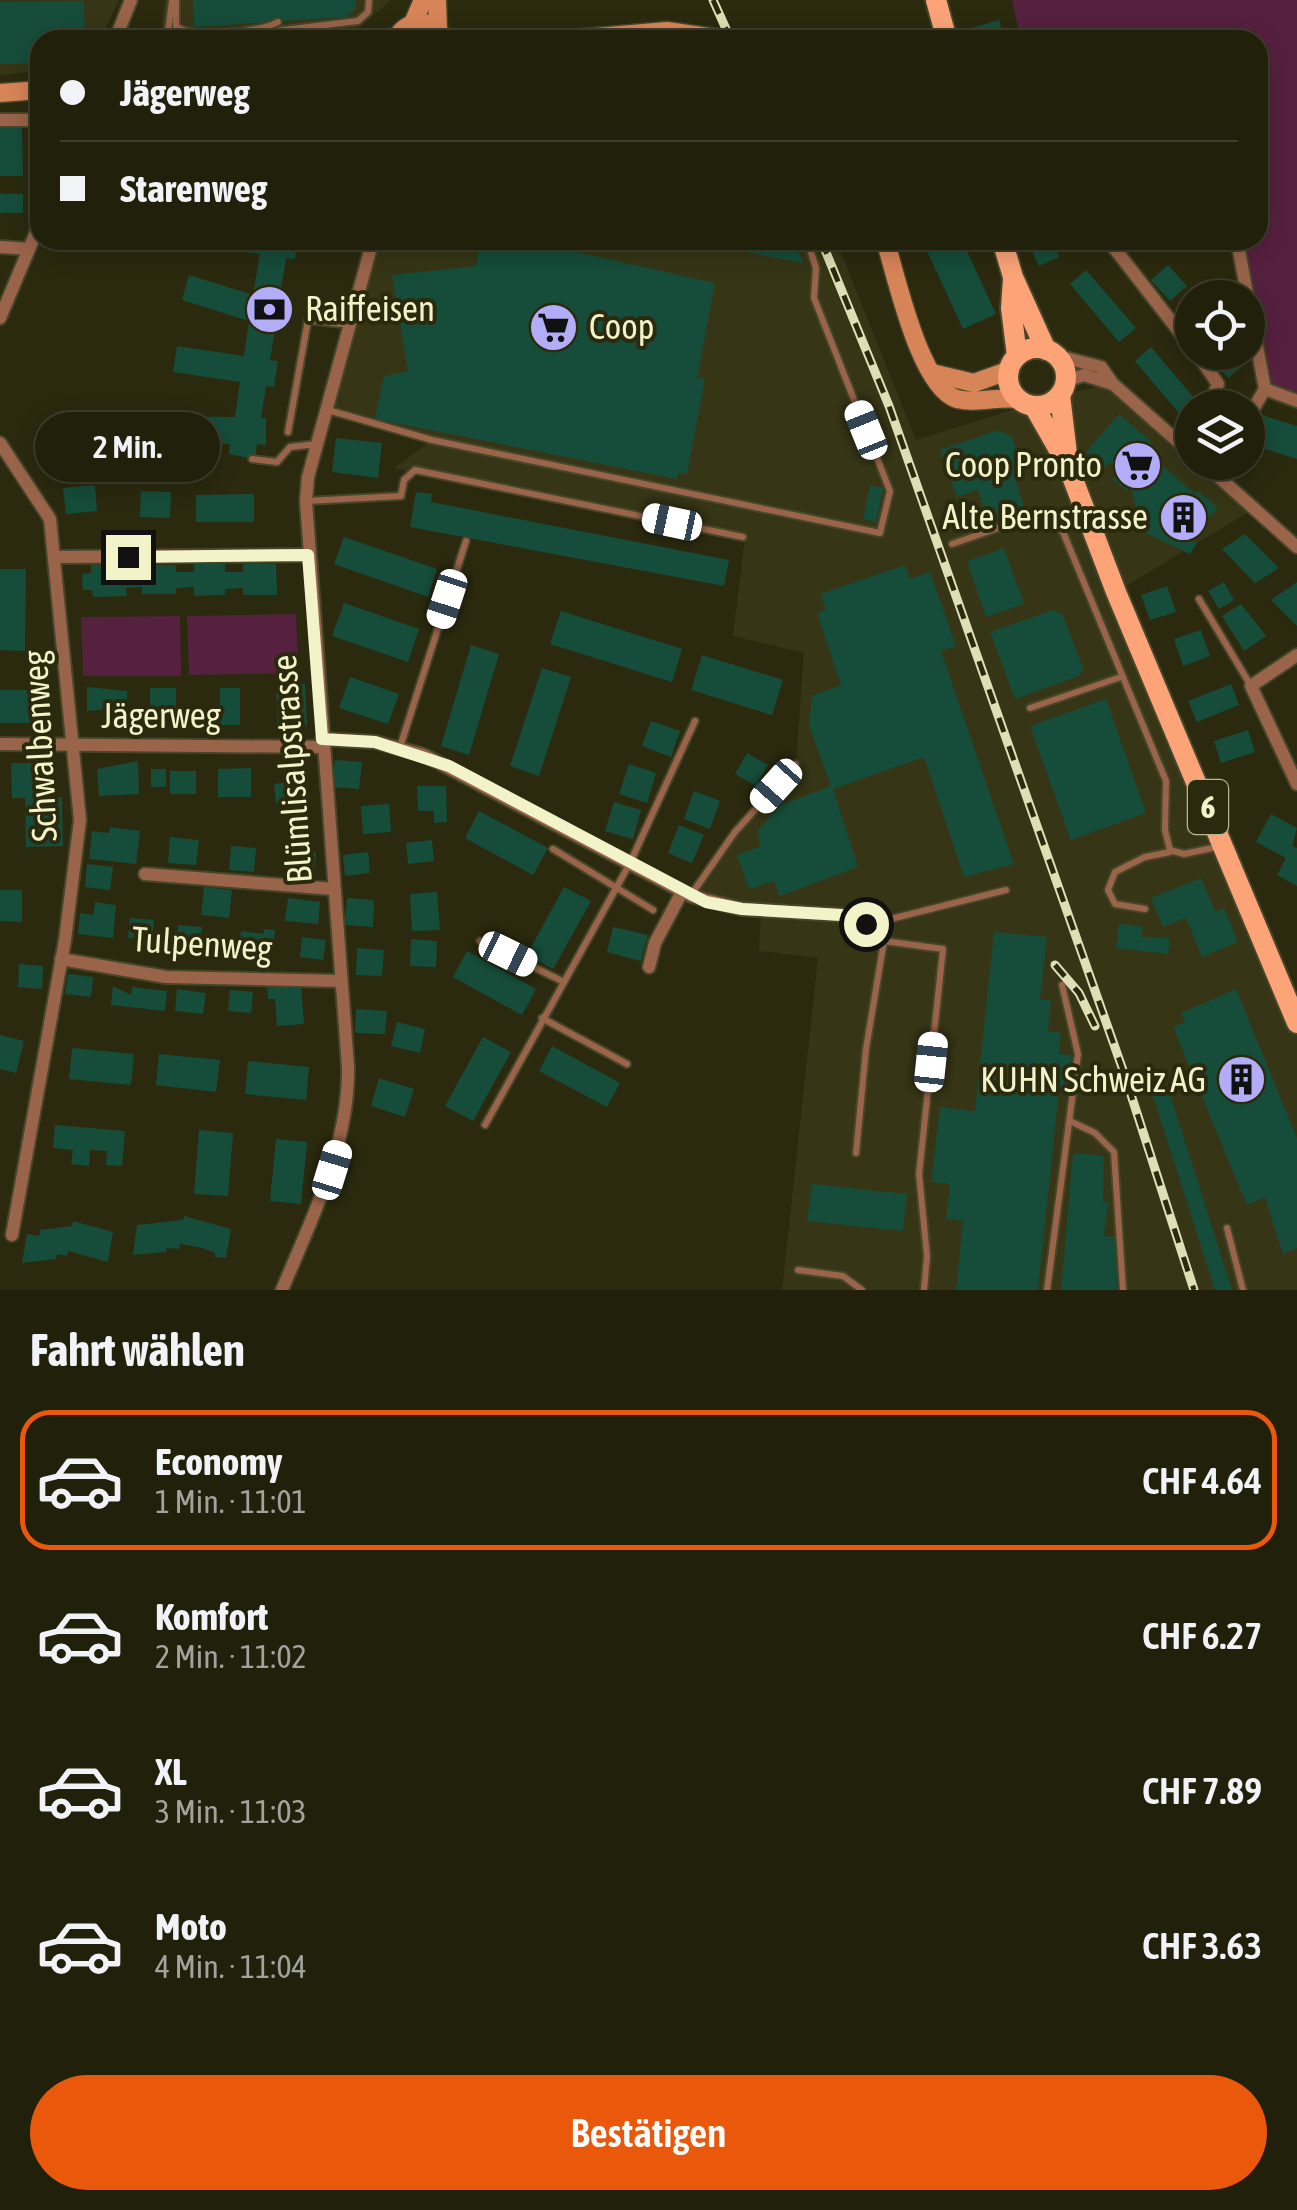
<!DOCTYPE html>
<html lang="de">
<meta charset="utf-8">
<style>
body{margin:0;font-family:"Asap Condensed",sans-serif;background:#282814;color:#f1f3f6;height:100vh;display:flex;flex-direction:column;font-size:38px;white-space:nowrap}
*{box-sizing:border-box;margin:0}
p{font-size:32px;color:#a2a39d}
.icon{flex:none;width:55px;height:55px;fill:none;stroke:currentColor;stroke-width:2;stroke-linecap:round;stroke-linejoin:round}
.map{position:relative;height:1290px;overflow:hidden}
.side{display:flex;flex-direction:column;background:#20200b;flex:1}
.side>*{flex:none}
.top-card{position:absolute;left:30px;top:30px;width:1238px;height:220px;border-radius:30px;box-shadow:0 5px 25px #0003,0 0 0 2px #3d3e2c;display:grid;align-content:center;height:220px;padding:0 30px;background:#20200b}
.controls{position:absolute;left:1175px;top:280px;display:grid;gap:20px}
.controls a{display:grid;place-items:center;width:90px;height:90px;border-radius:50%;background:#20200b;box-shadow:0 5px 25px #0003,0 0 0 2px #3d3e2c;font-size:50px}
.end{position:absolute;width:45px;height:45px;margin:-22px;border:12px solid #f3f3c9;background:#111;box-shadow:0 0 0 5px #111}
.from{border-radius:50%}
.bubble{position:absolute;height:70px;border-radius:35px;background:#20200b;box-shadow:0 5px 25px #0003,0 0 0 2px #3d3e2c;font-size:32px;font-weight:600;line-height:70px;text-align:center}
.car{position:absolute;width:30px;height:60px;margin:-30px -15px;border-radius:12px;box-shadow:0 0 8px 2px #0007;background:linear-gradient(#fff 24%,#345 0 40%,#fff 0 76%,#345 0 86%,#fff 0)}
.top-card b{display:flex;align-items:center;gap:35px;height:95px;font-size:38px}
.top-card b+b{border-top:2px solid #3d3e2c}
.top-card i{width:25px;height:25px;background:#f1f3f6}
ul{padding:0;list-style:none}
li{display:flex;align-items:center;gap:30px;height:140px;margin:0 20px 15px;padding:0 10px;border:5px solid transparent;border-radius:30px}
li div{flex:1}
li b{display:block;font-size:38px}
li em{font-style:normal;font-weight:600}
li.selected{border-color:#ea580c}
li>.icon{width:90px;height:90px;stroke-width:1.5}
h2{padding:0 30px;font-size:45px;line-height:120px}
.button{display:flex;gap:20px;margin-top:auto;padding:20px 30px}
.button a{flex:1;height:115px;border-radius:60px;background:#ea580c;color:#fff;font-size:40px;font-weight:600;line-height:115px;text-align:center}
.map>svg:first-child{display:block}
</style>
<div class="map">
<svg width="1297" height="1290" viewBox="0 0 1297 1290">
<rect width="100%" height="100%" fill="#2b2a0f"/>
<!-- built -->
<g fill="#363516">
<polygon points="0,0 119,0 100,40 40,40 40,71 0,75"/>
<polygon points="165,0 391,0 360,27 250,40 160,40"/>
<polygon points="373,240 836,240 916,440 1060,395 1113,384 1192,454 1192,462 1202,463 1255,508 1116,592 1297,1023 1297,1290 782,1290 818,958 759,951 761,910 691,896 735,832 796,763 804,653 733,636 745,536 394,468 431,441 327,409"/>
</g>
<!-- green -->
<g fill="#56203f">
<polygon points="1012,0 1297,0 1297,395 1269,385 1241,240 1258,240 1258,40 1021,40"/>
<polygon points="296,614 298,673 189,675 187,616"/>
<polygon points="180,616 181,676 83,676 81,617"/>
</g>
<!-- building -->
<g fill="#164d3a">
<polygon points="193,0 356,0 356,7 347,17 194,27"/>
<polygon points="84,1 85,40 40,40 40,63 0,64 0,2"/>
<polygon points="999,20 1005,40 975,40 971,28"/>
<polygon points="0,127 22,127 23,176 0,176"/>
<rect x="0" y="194" width="23" height="19"/>
<polygon points="195,240 298,240 295,259 286,258 279,303 289,305 281,330 275,329 270,360 278,361 274,387 266,386 261,418 266,418 266,445 257,444 255,459 229,454 230,444 165,443 165,416 235,417 240,382 173,372 177,346 244,356 249,321 182,300 189,275 253,295 260,254 194,244"/>
<polygon points="481,240 523,240 715,283 697,378 705,379 687,474 678,473 677,479 375,419 384,376 408,371 392,275 476,266"/>
<polygon points="694,240 794,240 803,263 693,242"/>
<polygon points="922,240 962,240 996,314 963,329"/>
<polygon points="1027,240 1054,240 1059,257 1039,266"/>
<polygon points="1168,265 1187,286 1170,301 1151,280"/>
<polygon points="1086,270 1136,328 1119,342 1070,284"/>
<polygon points="1151,347 1200,405 1184,419 1135,361"/>
<polygon points="1227,352 1240,368 1228,378 1215,362"/>
<polygon points="91,414 125,418 119,464 91,461"/>
<polygon points="1119,414 1149,440 1159,453 1155,459 1195,494 1198,491 1218,508 1190,537 1197,543 1190,554 1142,531 1131,487 1127,491 1112,479 1119,471 1109,462 1104,468 1086,452"/>
<polygon points="1262,415 1297,426 1297,459 1253,445"/>
<polygon points="998,430 1012,437 1021,463 1015,478 1024,507 971,527 966,513 983,506 978,490 957,497 940,450"/>
<polygon points="336,438 382,443 378,478 332,472"/>
<polygon points="95,485 97,511 66,514 63,488"/>
<polygon points="870,485 883,488 876,522 863,519"/>
<polygon points="141,491 171,492 170,518 140,517"/>
<polygon points="416,492 432,494 431,502 729,560 724,586 410,527"/>
<polygon points="254,494 254,522 196,522 196,495"/>
<polygon points="1245,534 1279,568 1255,583 1222,549"/>
<polygon points="344,537 437,569 428,597 334,564"/>
<polygon points="1004,548 1024,604 986,617 967,561"/>
<polygon points="125,564 126,573 142,572 142,565 176,565 176,572 194,572 194,564 225,564 225,572 243,572 243,564 276,564 277,595 243,595 243,588 225,589 225,595 194,596 194,587 176,588 176,594 142,594 142,587 126,588 127,596 93,597 92,590 83,590 82,574 91,573 91,565"/>
<polygon points="905,565 910,579 930,572 956,646 941,651 1014,864 964,877 924,757 833,789 858,867 780,896 774,881 749,889 737,855 761,846 757,831 781,805 831,786 809,726 812,696 841,685 817,613 826,610 820,594"/>
<polygon points="0,569 26,569 25,651 0,650"/>
<polygon points="1224,582 1234,600 1219,609 1208,591"/>
<polygon points="1297,582 1297,626 1271,600"/>
<polygon points="1167,586 1176,612 1150,620 1141,595"/>
<polygon points="344,603 419,629 408,662 332,636"/>
<polygon points="1241,604 1266,636 1244,651 1222,616"/>
<polygon points="1053,610 1063,615 1083,668 1079,676 1015,699 990,632"/>
<polygon points="561,611 682,649 672,682 550,644"/>
<polygon points="1201,630 1210,656 1183,666 1174,639"/>
<polygon points="471,645 499,654 469,755 441,746"/>
<polygon points="702,655 783,680 772,715 691,690"/>
<polygon points="542,668 571,677 539,776 510,766"/>
<polygon points="350,677 399,694 388,724 339,708"/>
<polygon points="305,684 307,726 278,728 276,686"/>
<polygon points="1231,684 1239,705 1197,722 1188,701"/>
<polygon points="87,687 127,691 127,707 87,711"/>
<rect x="150" y="688" width="26" height="29"/>
<rect x="220" y="688" width="20" height="37"/>
<rect x="0" y="690" width="48" height="33"/>
<polygon points="1106,699 1146,813 1071,840 1030,726"/>
<polygon points="651,721 680,731 671,757 642,746"/>
<polygon points="1248,730 1255,752 1221,763 1214,741"/>
<polygon points="747,753 768,765 756,786 735,774"/>
<polygon points="335,760 362,762 359,789 332,787"/>
<polygon points="138,761 139,794 99,796 97,769"/>
<polygon points="11,763 44,763 45,797 62,797 63,846 26,847 25,798 12,798"/>
<polygon points="629,764 656,773 647,803 619,794"/>
<polygon points="251,768 251,797 218,797 218,769"/>
<rect x="151" y="769" width="15" height="18"/>
<rect x="170" y="771" width="26" height="23"/>
<polygon points="307,780 309,799 276,803 274,784"/>
<polygon points="417,786 446,786 447,822 434,823 434,811 418,811"/>
<polygon points="694,791 720,801 710,829 684,819"/>
<polygon points="614,802 641,810 633,839 605,831"/>
<polygon points="389,804 391,832 363,834 361,806"/>
<polygon points="479,811 548,848 533,875 465,838"/>
<polygon points="1271,814 1297,828 1292,846 1297,848 1297,886 1277,875 1286,858 1256,842"/>
<polygon points="679,825 704,835 692,863 668,853"/>
<polygon points="110,827 140,831 136,864 89,859 92,831 109,833"/>
<polygon points="170,837 199,840 196,865 168,863"/>
<polygon points="432,840 434,861 408,864 406,843"/>
<polygon points="231,846 256,848 254,872 229,870"/>
<polygon points="293,850 316,853 313,877 290,874"/>
<polygon points="368,852 370,873 345,876 343,855"/>
<polygon points="87,864 113,867 110,890 85,887"/>
<polygon points="1201,878 1215,912 1224,908 1238,942 1202,957 1186,918 1163,927 1151,898"/>
<polygon points="204,887 232,890 229,918 201,915"/>
<polygon points="564,887 591,901 553,969 527,955"/>
<polygon points="0,890 22,890 22,922 0,921"/>
<polygon points="437,892 440,930 412,931 410,894"/>
<polygon points="288,898 320,902 318,924 285,921"/>
<polygon points="347,898 374,900 373,927 345,925"/>
<polygon points="95,902 116,905 113,938 78,934 80,913 93,915"/>
<polygon points="130,918 154,920 152,940 128,938"/>
<polygon points="1119,923 1143,927 1141,937 1170,938 1168,954 1116,948"/>
<polygon points="178,925 202,927 200,946 176,943"/>
<polygon points="613,927 648,935 641,961 607,952"/>
<polygon points="264,929 275,930 273,945 261,943 260,953 238,951 241,931 264,934"/>
<polygon points="994,932 1047,937 1040,999 1051,1000 1048,1031 1061,1033 1059,1054 1072,1055 1068,1091 1059,1090 1038,1290 956,1290 963,1221 946,1219 950,1184 931,1182 940,1107 975,1111"/>
<polygon points="302,937 326,940 323,960 300,957"/>
<polygon points="411,939 437,941 436,967 410,966"/>
<polygon points="357,948 384,950 382,976 356,975"/>
<polygon points="467,951 536,989 522,1015 453,977"/>
<polygon points="19,964 43,966 42,989 18,987"/>
<polygon points="68,974 93,977 91,997 65,994"/>
<polygon points="301,984 304,1024 277,1026 275,999 268,999 267,987"/>
<polygon points="113,986 131,995 132,987 167,991 165,1011 111,1005"/>
<polygon points="177,989 206,993 203,1014 175,1011"/>
<polygon points="1236,989 1297,1138 1297,1248 1283,1254 1265,1197 1247,1205 1173,1027 1185,1022 1181,1013"/>
<polygon points="230,990 253,992 251,1013 228,1011"/>
<polygon points="356,1009 387,1011 385,1034 355,1033"/>
<polygon points="397,1022 425,1029 420,1053 391,1046"/>
<polygon points="0,1035 24,1041 16,1073 0,1069"/>
<polygon points="483,1037 511,1052 473,1121 445,1106"/>
<polygon points="552,1046 620,1083 607,1107 539,1071"/>
<polygon points="72,1048 134,1054 131,1085 69,1079"/>
<polygon points="159,1054 220,1060 216,1092 156,1085"/>
<polygon points="248,1061 309,1067 306,1100 245,1094"/>
<polygon points="379,1078 414,1089 405,1117 371,1106"/>
<polygon points="1169,1091 1232,1290 1215,1290 1153,1096"/>
<polygon points="55,1125 125,1131 122,1166 106,1165 107,1151 90,1150 89,1166 71,1164 73,1150 53,1148"/>
<polygon points="199,1130 233,1133 228,1196 194,1194"/>
<polygon points="276,1139 307,1142 301,1204 270,1201"/>
<polygon points="1073,1153 1104,1156 1103,1202 1108,1202 1104,1236 1116,1237 1117,1290 1061,1290"/>
<polygon points="812,1184 907,1194 903,1231 807,1221"/>
<polygon points="184,1216 231,1229 226,1258 215,1257 215,1253 203,1248 180,1244 179,1249 167,1248 166,1252 133,1255 137,1225 183,1220"/>
<polygon points="73,1221 113,1232 108,1262 68,1251 67,1256 57,1254 56,1259 22,1263 27,1234 39,1236 40,1230 72,1226"/>
</g>
<g fill="none" stroke-linecap="round" stroke-linejoin="round">
<defs>
<g id="lane">
<path d="M176,0V26C191,40 260,32 278,22"/>
<polyline points="172,1 168,32 180,40"/>
<polyline points="201,40 358,21 368,12 369,0"/>
<polyline points="328,410 432,440 880,533 890,491 814,298 816,268 807,240"/>
<polyline points="288,432 308,320 351,325"/>
<polyline points="252,459 277,462 290,447 317,444"/>
<polyline points="307,501 401,496 404,480 415,470 743,537"/>
<polyline points="952,544 1024,519 1048,517 1063,532 1166,781 1165,830 1170,850 1184,854 1217,847"/>
<polyline points="1199,599 1251,686"/>
<polyline points="1030,708 1121,677"/>
<polyline points="400,747 466,541"/>
<polyline points="553,849 653,910"/>
<polyline points="691,895 735,832 796,764"/>
<polyline points="1145,909 1115,904 1108,890 1115,872 1145,857 1170,852"/>
<polyline points="859,917 884,941 943,949 919,1174 927,1256 924,1290"/>
<polyline points="867,925 1006,890"/>
<polyline points="480,941 562,981"/>
<polyline points="542,1018 627,1064"/>
<polyline points="1070,1121 1095,1133 1114,1152 1123,1290"/>
<polyline points="485,1125 630,863 695,721"/>
<polyline points="856,1153 866,1049 884,941"/>
<polyline points="1227,1228 1243,1290"/>
<polyline points="798,1270 843,1276 862,1290"/>
<polyline points="1047,1290 1078,1054 1062,985"/>
</g>
<g id="street">
<polyline points="115,40 131,0"/>
<polyline points="0,120 40,120"/>
<polyline points="1108,240 1192,348"/>
<polyline points="1237,240 1265,389"/>
<polyline points="0,247 29,249"/>
<polyline points="0,318 40,223"/>
<polyline points="1196,352 1218,384 1208,408"/>
<polyline points="1058,356 1101,367 1113,384 1192,454"/>
<polyline points="1065,381 1084,375 1113,384"/>
<polyline points="1265,389 1297,401"/>
<polyline points="1248,418 1265,389"/>
<polyline points="1178,441 1192,425"/>
<polyline points="0,443 50,519 80,820 65,940 12,1235"/>
<polyline points="1202,462 1297,547"/>
<polyline points="56,557 308,555"/>
<polyline points="1297,655 1251,686 1297,784"/>
<polyline points="322,739 375,742 424,755 691,896 742,909 858,916"/>
<polyline points="0,744 322,747"/>
<polyline points="145,874 333,889"/>
<polyline points="61,959 166,977 341,981"/>
<polyline points="649,967 655,943 682,892"/>
<path d="M282,1290C312,1217 349,1147 348,1067L306,501L308,477L373,240"/>
</g>
<g id="secondary">
<polyline points="437,0 438,29"/>
<polyline points="413,23 423,0"/>
<path d="M395,40C408,17 432,17 445,40"/>
<polyline points="562,40 667,31 729,40"/>
<polyline points="0,93 40,90"/>
<path d="M885,240C896,275 920,388 957,399C977,404 998,396 1019,399"/>
<polyline points="932,373 974,383 1010,370"/>
</g>
<g id="primary">
<polyline points="936,0 947,40"/>
<polyline points="1002,240 1013,277 1046,350"/>
<polyline points="1013,279 1011,308 1017,356"/>
<circle cx="1037" cy="377" r="29"/>
<polyline points="1060,395 1068,462"/>
<polyline points="1034,406 1068,466 1116,592 1297,1023"/>
</g>
</defs>
<!-- lane casing -->
<use href="#lane" stroke="#474629" stroke-width="10"/>
<!-- street casing -->
<use href="#street" stroke="#474629" stroke-width="16"/>
<!-- secondary casing -->
<use href="#secondary" stroke="#474629" stroke-width="21"/>
<!-- primary casing -->
<use href="#primary" stroke="#474629" stroke-width="24"/>
<!-- lane -->
<use href="#lane" stroke="#996449" stroke-width="6"/>
<!-- street -->
<use href="#street" stroke="#996449" stroke-width="12"/>
<!-- secondary -->
<use href="#secondary" stroke="#d88459" stroke-width="18"/>
<!-- primary -->
<use href="#primary" stroke="#fca478" stroke-width="20"/>
<defs>
<g id="rail">
<polyline points="713,0 731,40"/>
<polyline points="821,240 889,406 1124,1073 1194,1290"/>
<polyline points="1055,965 1079,993 1095,1026"/>
</g>
</defs>
<!-- rail casing -->
<use href="#rail" stroke="#dfdfb6" stroke-width="9"/>
<!-- rail -->
<use href="#rail" stroke="#2b2a0f" stroke-width="5" stroke-dasharray="15" stroke-linecap="butt"/>
</g>
<g fill="none" stroke-linecap="round" stroke-linejoin="round">
<!-- route -->
<polyline stroke="#f3f3c9" stroke-width="12" points="128,557 308,555 322,739 375,742 449,766 706,902 742,909 858,916 866,924"/>
</g>
<!-- icons -->
<defs>
<symbol id="bank-disc" viewBox="-11 -11 22 22"><circle r="9.5" fill="#b3adf9" stroke="#2b2a0f"/><path d="M-6-4H6V4H-6ZM0-2.3a2.3 2.3 0 1 0 0 4.6a2.3 2.3 0 1 0 0-4.6Z" fill="#111"/></symbol>
<symbol id="supermarket-disc" viewBox="-11 -11 22 22"><circle r="9.5" fill="#b3adf9" stroke="#2b2a0f"/><path d="M-6-5.5h2.5l.6 2H6L4.5 2H-2.5L-4.4-4H-6ZM-1.5 3.2a1.3 1.3 0 1 0 .1 0ZM3 3.2a1.3 1.3 0 1 0 .1 0Z" fill="#111"/></symbol>
<symbol id="building-disc" viewBox="-11 -11 22 22"><circle r="9.5" fill="#b3adf9" stroke="#2b2a0f"/><path d="M-4-6H4V6H1V3H-1V6H-4ZM-2.5-4.3h1.7v1.8h-1.7ZM.8-4.3h1.7v1.8H.8ZM-2.5-1h1.7V.8h-1.7ZM.8-1h1.7V.8H.8Z" fill="#111"/></symbol>
</defs>
<g fill-rule="evenodd">
<use href="#bank-disc" x="242" y="282" width="55" height="55"/>
<use href="#supermarket-disc" x="526" y="300" width="55" height="55"/>
<use href="#supermarket-disc" x="1110" y="438" width="55" height="55"/>
<use href="#building-disc" x="1156" y="490" width="55" height="55"/>
<use href="#building-disc" x="1214" y="1052" width="55" height="55"/>
</g>
<g text-anchor="middle" stroke-width="8" stroke-linejoin="round" paint-order="stroke">
<!-- shield labels -->
<rect fill="#2b2a0f" stroke="#b7b791" stroke-width="2.5" x="1188" y="780" width="40" height="54" rx="8"/>
<g font-size="32" font-weight="bold" fill="#f3f3c9">
<text x="1208" y="818">6</text>
</g>
<!-- poi labels -->
<g font-size="35" fill="#f3f3c9" stroke="#2b2a0f" text-anchor="end">
<text x="305" y="321" text-anchor="start">Raiffeisen</text>
<text x="589" y="339" text-anchor="start">Coop</text>
<text x="1102" y="477">Coop Pronto</text>
<text x="1148" y="529">Alte Bernstrasse</text>
<text x="1206" y="1092">KUHN Schweiz AG</text>
</g>
<!-- street labels -->
<g font-size="35" fill="#f3f3c9" stroke="#2b2a0f">
<text x="161" y="728">Jägerweg</text>
<text transform="translate(40 746) rotate(-93)" y="12">Schwalbenweg</text>
<text transform="translate(292 769) rotate(-94)" y="12">Blümlisalpstrasse</text>
<text transform="translate(202 944) rotate(4)" y="12">Tulpenweg</text>
</g>
</g>
</svg>
<div class="controls">
<a><svg class="icon" aria-label="locate" viewBox="0 0 24 24"><circle cx="12" cy="12" r="6"/><path d="M12 2v4M12 18v4M2 12h4M18 12h4"/></svg></a>
<a><svg class="icon" aria-label="layers" viewBox="0 0 24 24"><path d="M12 4l9 5-9 5-9-5zM3 14l9 5 9-5"/></svg></a>
</div>
<i class="end from" style="left:866px;top:924px"></i>
<i class="end" style="left:128px;top:557px"></i>
<div class="bubble" style="left:35px;top:412px;width:185px">2 Min.</div>
<i class="car" style="left:866px;top:430px;rotate:338deg"></i>
<i class="car" style="left:672px;top:522px;rotate:282deg"></i>
<i class="car" style="left:447px;top:599px;rotate:198deg"></i>
<i class="car" style="left:776px;top:786px;rotate:222deg"></i>
<i class="car" style="left:508px;top:954px;rotate:116deg"></i>
<i class="car" style="left:931px;top:1062px;rotate:6deg"></i>
<i class="car" style="left:332px;top:1170px;rotate:17deg"></i>
<div class="top-card">
<b><i class="from"></i>Jägerweg</b>
<b><i></i>Starenweg</b>
</div>
</div>
<section class="side">
<h2>Fahrt wählen</h2>
<ul>
<li class="selected"><svg class="icon" aria-label="car" viewBox="0 0 24 24"><path d="M5 17H2v-5l4-1 3-4h7l3 4 3 1v5h-3M9 17h6M6 11h13"/><circle cx="7" cy="17" r="2"/><circle cx="17" cy="17" r="2"/></svg><div><b>Economy</b><p>1 Min. · 11:01</p></div><em>CHF 4.64</em></li>
<li><svg class="icon" aria-label="car" viewBox="0 0 24 24"><path d="M5 17H2v-5l4-1 3-4h7l3 4 3 1v5h-3M9 17h6M6 11h13"/><circle cx="7" cy="17" r="2"/><circle cx="17" cy="17" r="2"/></svg><div><b>Komfort</b><p>2 Min. · 11:02</p></div><em>CHF 6.27</em></li>
<li><svg class="icon" aria-label="car" viewBox="0 0 24 24"><path d="M5 17H2v-5l4-1 3-4h7l3 4 3 1v5h-3M9 17h6M6 11h13"/><circle cx="7" cy="17" r="2"/><circle cx="17" cy="17" r="2"/></svg><div><b>XL</b><p>3 Min. · 11:03</p></div><em>CHF 7.89</em></li>
<li><svg class="icon" aria-label="car" viewBox="0 0 24 24"><path d="M5 17H2v-5l4-1 3-4h7l3 4 3 1v5h-3M9 17h6M6 11h13"/><circle cx="7" cy="17" r="2"/><circle cx="17" cy="17" r="2"/></svg><div><b>Moto</b><p>4 Min. · 11:04</p></div><em>CHF 3.63</em></li>
</ul>
<div class="button"><a>Bestätigen</a></div>
</section>
